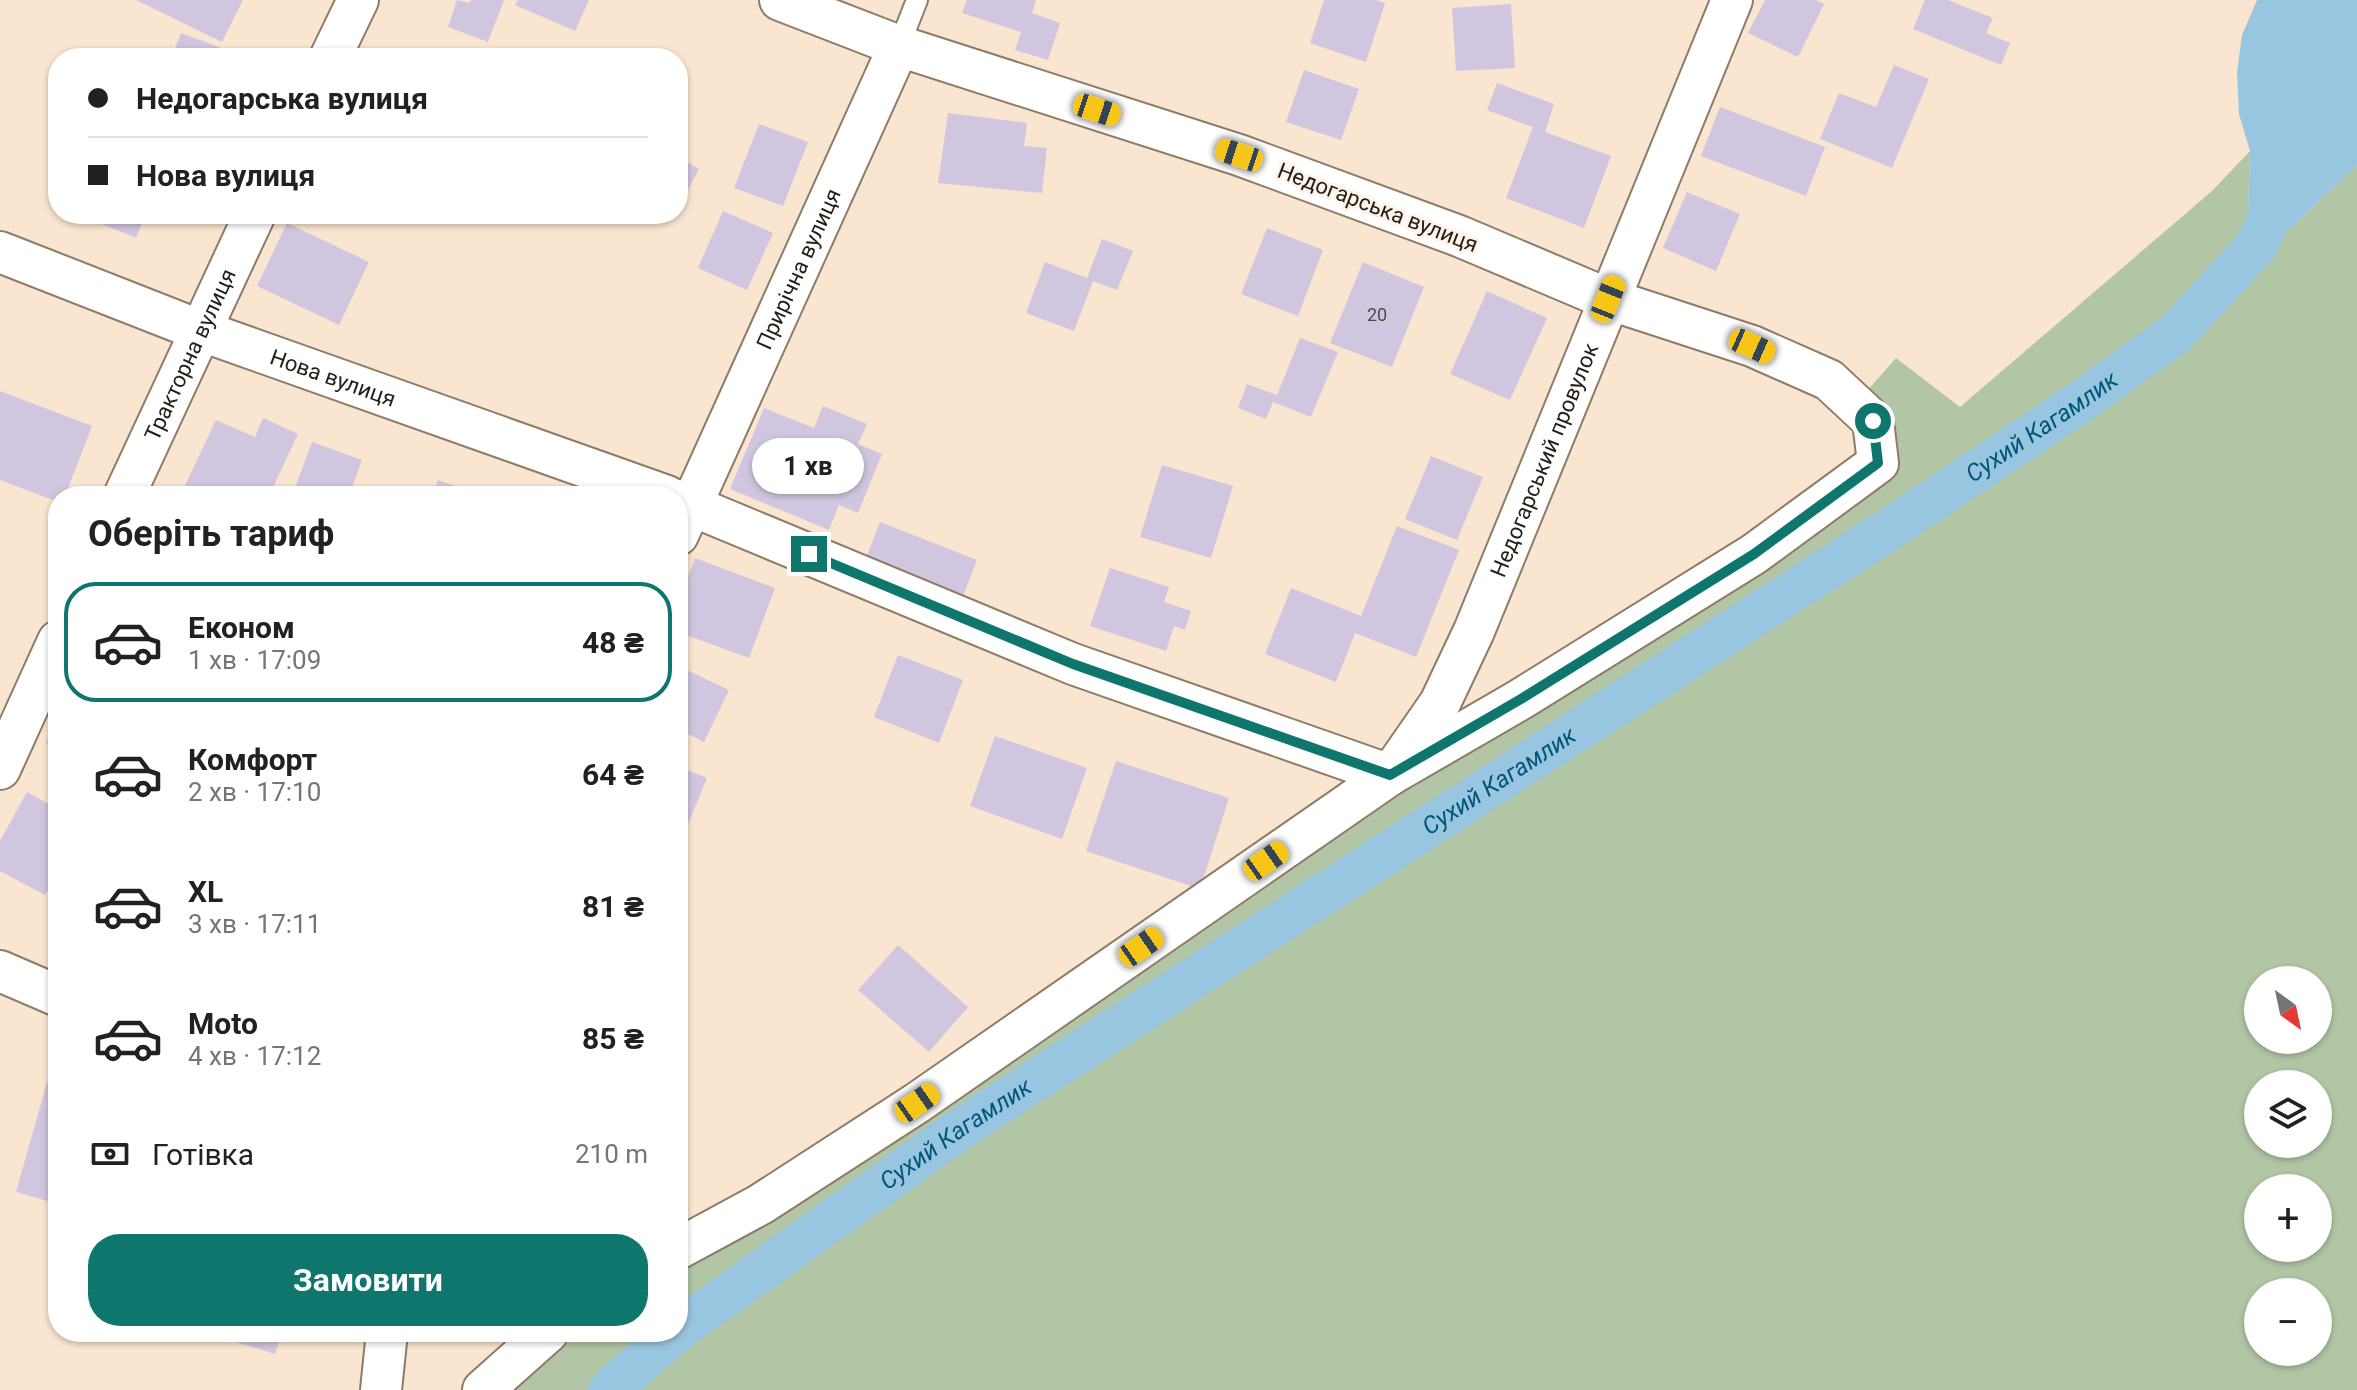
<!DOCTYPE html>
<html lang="uk">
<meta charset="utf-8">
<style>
body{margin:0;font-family:Roboto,sans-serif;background:#f2f2f2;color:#202124;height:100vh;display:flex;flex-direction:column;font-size:30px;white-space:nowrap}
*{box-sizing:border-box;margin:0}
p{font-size:26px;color:#757577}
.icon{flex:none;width:44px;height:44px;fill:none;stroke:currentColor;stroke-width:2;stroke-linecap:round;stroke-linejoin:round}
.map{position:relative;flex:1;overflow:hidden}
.side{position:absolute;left:48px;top:486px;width:640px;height:856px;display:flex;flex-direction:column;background:#fff;border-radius:32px;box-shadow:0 2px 6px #0004}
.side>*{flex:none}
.hud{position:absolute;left:48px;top:48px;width:640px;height:176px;border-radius:32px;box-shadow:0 2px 6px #0004;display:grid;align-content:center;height:176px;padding:0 40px;background:#fff}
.needle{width:52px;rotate:147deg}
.controls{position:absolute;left:2244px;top:966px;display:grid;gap:16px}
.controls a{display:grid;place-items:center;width:88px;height:88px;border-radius:50%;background:#fff;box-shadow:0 2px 6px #0004;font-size:40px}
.end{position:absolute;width:36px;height:36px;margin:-18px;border:10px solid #0f766e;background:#fff;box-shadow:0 0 0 4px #fff}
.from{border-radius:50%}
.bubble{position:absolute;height:56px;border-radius:28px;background:#fff;box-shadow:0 2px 6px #0004;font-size:26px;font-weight:700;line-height:56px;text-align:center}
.car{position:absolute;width:24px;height:48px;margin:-24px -12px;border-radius:10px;box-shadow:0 0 6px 2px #0007;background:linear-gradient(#f5c518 24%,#345 0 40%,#f5c518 0 76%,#345 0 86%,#f5c518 0)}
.hud b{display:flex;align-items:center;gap:28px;height:76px;font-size:30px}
.hud b+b{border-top:2px solid #e0e0e0}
.hud i{width:20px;height:20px;background:#202124}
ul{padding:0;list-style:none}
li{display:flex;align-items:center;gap:24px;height:120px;margin:0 16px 12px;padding:0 24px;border:4px solid transparent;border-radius:32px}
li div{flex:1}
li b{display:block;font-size:30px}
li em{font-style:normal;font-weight:700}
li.current{border-color:#0f766e}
li>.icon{width:72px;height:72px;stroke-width:1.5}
h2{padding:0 40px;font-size:36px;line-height:96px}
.pay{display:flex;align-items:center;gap:20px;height:88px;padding:0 40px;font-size:30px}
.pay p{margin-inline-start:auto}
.button{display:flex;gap:16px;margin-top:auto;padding:16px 40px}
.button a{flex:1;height:92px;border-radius:32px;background:#0f766e;color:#fff;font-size:32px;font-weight:700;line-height:92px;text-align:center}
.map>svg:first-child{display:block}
</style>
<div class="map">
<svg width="2357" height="1390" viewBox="0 0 2357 1390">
<rect width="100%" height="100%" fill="#fae5d0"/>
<!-- green -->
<path fill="#b2c6a5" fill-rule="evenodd" d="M2250,151L2248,211L2290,229L2357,165V1390H506L582,1332H678V1270L734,1240L1202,920L1615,658L1897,469L1891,432L1867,391L1896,358L1960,407L2212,191ZM2258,980H2318V1040H2258ZM2258,1084H2318V1144H2258ZM2258,1188H2318V1248H2258ZM2258,1292H2318V1352H2258Z"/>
<!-- water -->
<polygon fill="#98c5df" points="2257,0 2357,0 2357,165 2290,229 2262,240 2255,233 2248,211 2250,151 2239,114 2237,73 2242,35"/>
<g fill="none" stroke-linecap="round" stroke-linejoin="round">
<!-- canal -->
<g stroke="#98c5df" stroke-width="42">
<path id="s1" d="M678,1330L960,1129L1897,524L2083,400L2176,333L2257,245L2280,195"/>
<polyline points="609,1390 676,1332"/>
</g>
</g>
<!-- building -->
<g fill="#d1c6df">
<polygon points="136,0 243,0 222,42"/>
<polygon points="457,0 470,3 471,0 504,0 488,42 448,27"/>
<polygon points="518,0 589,0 575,31 515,5"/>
<polygon points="967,0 1036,0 1032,13 1060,23 1048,60 1015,50 1021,32 962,13"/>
<polygon points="1324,0 1376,0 1385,3 1366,62 1310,43"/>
<polygon points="1765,0 1816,0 1824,4 1798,57 1748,33"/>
<polygon points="1925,0 1948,0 1993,18 1986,33 2010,43 2001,65 1913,29"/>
<polygon points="1511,4 1515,68 1456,71 1452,8"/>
<polygon points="181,33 240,55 239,58 171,58"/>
<polygon points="1894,65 1929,79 1892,168 1820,139 1839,93 1876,107"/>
<polygon points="1304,70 1359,89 1341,140 1286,122"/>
<polygon points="1497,83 1554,104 1545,132 1611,156 1584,228 1506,198 1533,127 1487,110"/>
<polygon points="1720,107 1825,147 1806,196 1701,156"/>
<polygon points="948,113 1027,123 1024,146 1047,148 1042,193 938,183"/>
<polygon points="759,124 808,142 783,206 734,188"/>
<polygon points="678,157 699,169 678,208"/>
<polygon points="1687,192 1740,214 1716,271 1663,248"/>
<polygon points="723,211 773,233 747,290 698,268"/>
<polygon points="77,214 146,214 136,238"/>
<polygon points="287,223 369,262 339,325 257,286"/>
<polygon points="1267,228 1323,250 1298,316 1241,294"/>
<polygon points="1102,239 1133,251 1117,290 1093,281 1074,331 1026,313 1045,262 1087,278"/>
<polygon points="1363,262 1424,287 1392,367 1330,343"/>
<polygon points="1487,291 1547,318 1510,400 1450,374"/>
<polygon points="1300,338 1338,352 1311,417 1273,402 1266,419 1238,408 1247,384 1277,395"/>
<polygon points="0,391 92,426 65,496 58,496 58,502 0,480"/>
<polygon points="823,406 867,424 858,444 882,454 858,513 839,505 829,530 730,489 764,408 814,428"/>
<polygon points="263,418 298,434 269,496 180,496 216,420 255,437"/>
<polygon points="312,442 362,460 349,496 292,496"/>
<polygon points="1431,456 1483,477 1457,540 1405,519"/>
<polygon points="1162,465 1233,486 1211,558 1140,537"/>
<polygon points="438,480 482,496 433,496"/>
<polygon points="880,522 977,560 963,596 866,558"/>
<polygon points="1397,526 1459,550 1416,657 1355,633 1336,682 1265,654 1291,588 1361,616"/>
<polygon points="695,558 775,588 749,658 678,632 678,604"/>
<polygon points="1110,568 1169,587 1164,602 1191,611 1185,630 1174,626 1166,651 1090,626"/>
<polygon points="898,655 963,680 939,743 874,717"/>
<polygon points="678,666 729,690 704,742 678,729"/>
<polygon points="58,715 58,747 46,743"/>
<polygon points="995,736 1087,768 1062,839 970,806"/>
<polygon points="1116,761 1229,798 1200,889 1086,851"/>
<polygon points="678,766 707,778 685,831 678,828"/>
<polygon points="27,792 58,809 58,871 45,895 0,871 0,841"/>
<polygon points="898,945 968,1007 929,1052 858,990"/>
<polygon points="47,1082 58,1085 58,1204 16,1192"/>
<polygon points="214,1332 282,1332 275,1354 213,1335"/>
</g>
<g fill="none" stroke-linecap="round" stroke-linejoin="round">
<defs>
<polyline id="service" points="899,46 917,0"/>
<g id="minor">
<polyline points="330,58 358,0"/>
<path id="s2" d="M0,252L199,330L667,496"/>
<path id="s3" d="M124,496L255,214"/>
<polyline points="678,500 1073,664 1390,775 1521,699 1754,554 1878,463 1873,421 1829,380 1752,346 1608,299 1459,236 1239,155 899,46 780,0"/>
<path id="s4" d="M678,535L899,46"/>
<polyline points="0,769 58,641"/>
<polyline points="0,971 58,996"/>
<path id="s5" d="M678,1249L761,1204L917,1103L1390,775L1440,703L1474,631L1732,0"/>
<polyline points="381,1390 387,1332"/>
<polyline points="483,1390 548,1332"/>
</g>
</defs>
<!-- service casing -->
<use href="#service" stroke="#8e7b68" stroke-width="24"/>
<!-- minor casing -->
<use href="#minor" stroke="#8e7b68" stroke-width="44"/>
<!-- service -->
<use href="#service" stroke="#fff" stroke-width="20"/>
<!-- minor -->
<use href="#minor" stroke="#fff" stroke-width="40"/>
</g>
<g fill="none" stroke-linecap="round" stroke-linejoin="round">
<!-- route -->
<polyline stroke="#0f766e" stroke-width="10" points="809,554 1073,664 1390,775 1521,699 1754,554 1878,463 1873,421"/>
</g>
<g text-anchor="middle" stroke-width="6" stroke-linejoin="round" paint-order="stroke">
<!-- number labels -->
<g font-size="18" fill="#504848">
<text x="1377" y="321">20</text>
</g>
<!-- street labels -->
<g font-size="22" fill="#251e16" stroke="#fdf4ec">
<text transform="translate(1378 207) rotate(21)" y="8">Недогарська вулиця</text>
<text dy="8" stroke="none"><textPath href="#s4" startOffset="292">Прирічна вулиця</textPath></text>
<text dy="8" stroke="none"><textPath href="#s3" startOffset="156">Тракторна вулиця</textPath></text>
<text dy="8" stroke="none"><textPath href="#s2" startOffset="356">Нова вулиця</textPath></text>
<text dy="8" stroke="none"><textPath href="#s5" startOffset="1208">Недогарський провулок</textPath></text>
</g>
<!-- water labels -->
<g font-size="24" font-style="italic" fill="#005779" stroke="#fdf4ec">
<text dy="8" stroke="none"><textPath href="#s1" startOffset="1636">Сухий Кагамлик</textPath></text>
<text dy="8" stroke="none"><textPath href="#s1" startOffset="988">Сухий Кагамлик</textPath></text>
<text dy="8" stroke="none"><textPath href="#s1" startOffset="340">Сухий Кагамлик</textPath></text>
</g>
</g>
</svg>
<div class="controls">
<a><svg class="needle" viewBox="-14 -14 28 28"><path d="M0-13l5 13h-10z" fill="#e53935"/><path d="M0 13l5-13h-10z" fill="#757577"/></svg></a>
<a><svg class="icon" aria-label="layers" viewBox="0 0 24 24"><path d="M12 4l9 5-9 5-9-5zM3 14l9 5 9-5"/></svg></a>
<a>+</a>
<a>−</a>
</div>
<i class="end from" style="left:1873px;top:421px"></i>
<i class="end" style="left:809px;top:554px"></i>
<div class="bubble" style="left:752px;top:438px;width:112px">1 хв</div>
<i class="car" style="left:1097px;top:110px;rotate:108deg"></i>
<i class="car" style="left:1239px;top:155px;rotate:288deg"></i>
<i class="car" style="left:1608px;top:299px;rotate:22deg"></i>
<i class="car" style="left:1752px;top:346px;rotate:114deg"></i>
<i class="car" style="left:1266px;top:861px;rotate:55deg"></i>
<i class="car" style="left:1141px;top:947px;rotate:55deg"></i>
<i class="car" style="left:917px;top:1103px;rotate:55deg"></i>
<div class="hud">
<b><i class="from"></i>Недогарська вулиця</b>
<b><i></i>Нова вулиця</b>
</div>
<section class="side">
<h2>Оберіть тариф</h2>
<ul>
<li class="current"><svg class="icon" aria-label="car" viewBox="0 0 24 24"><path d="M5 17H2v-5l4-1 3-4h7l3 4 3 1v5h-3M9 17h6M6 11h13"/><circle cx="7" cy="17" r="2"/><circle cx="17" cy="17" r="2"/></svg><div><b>Економ</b><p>1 хв · 17:09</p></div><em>48 ₴</em></li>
<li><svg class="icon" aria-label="car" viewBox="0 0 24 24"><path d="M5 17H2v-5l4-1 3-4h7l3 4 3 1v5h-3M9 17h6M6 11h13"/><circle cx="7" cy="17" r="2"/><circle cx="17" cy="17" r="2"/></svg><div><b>Комфорт</b><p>2 хв · 17:10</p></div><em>64 ₴</em></li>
<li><svg class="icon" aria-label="car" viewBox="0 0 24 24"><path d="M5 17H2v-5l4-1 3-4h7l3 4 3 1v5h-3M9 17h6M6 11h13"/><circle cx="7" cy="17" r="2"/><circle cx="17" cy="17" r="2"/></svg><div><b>XL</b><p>3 хв · 17:11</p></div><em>81 ₴</em></li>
<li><svg class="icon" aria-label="car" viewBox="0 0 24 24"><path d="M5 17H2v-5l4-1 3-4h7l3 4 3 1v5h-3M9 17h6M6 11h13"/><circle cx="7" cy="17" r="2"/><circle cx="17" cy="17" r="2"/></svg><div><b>Moto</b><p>4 хв · 17:12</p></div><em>85 ₴</em></li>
</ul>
<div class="pay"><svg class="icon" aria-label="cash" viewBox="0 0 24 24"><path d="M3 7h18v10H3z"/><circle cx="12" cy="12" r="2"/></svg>Готівка<p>210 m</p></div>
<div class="button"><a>Замовити</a></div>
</section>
</div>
